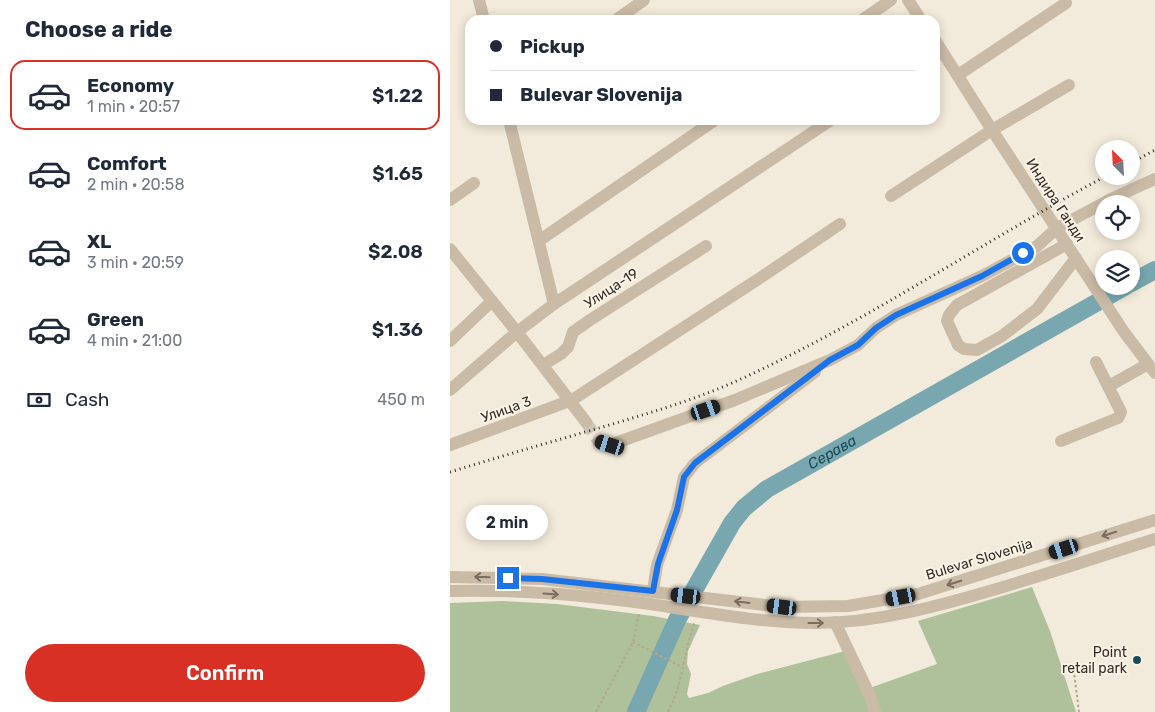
<!DOCTYPE html>
<meta charset="utf-8">
<style>
body{margin:0;font-family:Rubik,sans-serif;background:#f6f6f7;color:#1f2937;height:100vh;display:flex;flex-direction:column;font-size:19px;white-space:nowrap}
*{box-sizing:border-box;margin:0}
p{font-size:16px;color:#747a83}
.icon{flex:none;width:28px;height:28px;fill:none;stroke:currentColor;stroke-width:2;stroke-linecap:round;stroke-linejoin:round}
.map{position:relative;flex:1;overflow:hidden}
.drawer{display:flex;flex-direction:column;background:#fff;width:450px}
.drawer>*{flex:none}
.hud{position:absolute;left:15px;top:15px;width:475px;height:110px;border-radius:15px;box-shadow:0 2px 12px #0003;display:grid;align-content:center;height:110px;padding:0 25px;background:#fff}
.needle{width:32px;rotate:336deg}
.controls{position:absolute;left:645px;top:140px;display:grid;gap:10px}
.controls a{display:grid;place-items:center;width:45px;height:45px;border-radius:50%;background:#fff;box-shadow:0 2px 12px #0003;font-size:25px}
.end{position:absolute;width:22px;height:22px;margin:-11px;border:6px solid #1a73e8;background:#fff;box-shadow:0 0 0 2px #fff}
.from{border-radius:50%}
.bubble{position:absolute;height:35px;border-radius:18px;background:#fff;box-shadow:0 2px 12px #0003;font-size:16px;font-weight:600;line-height:35px;text-align:center}
.car{position:absolute;width:15px;height:30px;margin:-15px -8px;border-radius:6px;box-shadow:0 0 4px 1px #0007;background:linear-gradient(#222 24%,#8ab4d8 0 40%,#222 0 76%,#8ab4d8 0 86%,#222 0)}
.hud b{display:flex;align-items:center;gap:18px;height:48px;font-size:19px}
.hud b+b{border-top:1px solid #e0e1e3}
.hud i{width:12px;height:12px;background:#1f2937}
ul{padding:0;list-style:none}
li{display:flex;align-items:center;gap:15px;height:70px;margin:0 10px 8px;padding:0 15px;border:2px solid transparent;border-radius:15px}
li div{flex:1}
li b{display:block;font-size:19px}
li em{font-style:normal;font-weight:600}
li.active{border-color:#d93025}
li>.icon{width:45px;height:45px;stroke-width:1.5}
h2{padding:0 25px;font-size:22px;line-height:60px}
.pay{display:flex;align-items:center;gap:12px;height:55px;padding:0 25px;font-size:19px}
.pay p{margin-inline-start:auto}
.primary-button{display:flex;gap:10px;margin-top:auto;padding:10px 25px}
.primary-button a{flex:1;height:58px;border-radius:30px;background:#d93025;color:#fff;font-size:20px;font-weight:600;line-height:58px;text-align:center}
main{display:flex;flex:1;min-height:0}
.map>svg:first-child{display:block}
</style>
<main>
<section class="drawer">
<h2>Choose a ride</h2>
<ul>
<li class="active"><svg class="icon" aria-label="car" viewBox="0 0 24 24"><path d="M5 17H2v-5l4-1 3-4h7l3 4 3 1v5h-3M9 17h6M6 11h13"/><circle cx="7" cy="17" r="2"/><circle cx="17" cy="17" r="2"/></svg><div><b>Economy</b><p>1 min · 20:57</p></div><em>$1.22</em></li>
<li><svg class="icon" aria-label="car" viewBox="0 0 24 24"><path d="M5 17H2v-5l4-1 3-4h7l3 4 3 1v5h-3M9 17h6M6 11h13"/><circle cx="7" cy="17" r="2"/><circle cx="17" cy="17" r="2"/></svg><div><b>Comfort</b><p>2 min · 20:58</p></div><em>$1.65</em></li>
<li><svg class="icon" aria-label="car" viewBox="0 0 24 24"><path d="M5 17H2v-5l4-1 3-4h7l3 4 3 1v5h-3M9 17h6M6 11h13"/><circle cx="7" cy="17" r="2"/><circle cx="17" cy="17" r="2"/></svg><div><b>XL</b><p>3 min · 20:59</p></div><em>$2.08</em></li>
<li><svg class="icon" aria-label="car" viewBox="0 0 24 24"><path d="M5 17H2v-5l4-1 3-4h7l3 4 3 1v5h-3M9 17h6M6 11h13"/><circle cx="7" cy="17" r="2"/><circle cx="17" cy="17" r="2"/></svg><div><b>Green</b><p>4 min · 21:00</p></div><em>$1.36</em></li>
</ul>
<div class="pay"><svg class="icon" aria-label="cash" viewBox="0 0 24 24"><path d="M3 7h18v10H3z"/><circle cx="12" cy="12" r="2"/></svg>Cash<p>450 m</p></div>
<div class="primary-button"><a>Confirm</a></div>
</section>
<div class="map">
<svg width="705" height="712" viewBox="0 0 705 712">
<rect width="100%" height="100%" fill="#f2eada"/>
<!-- green -->
<polygon fill="#afc19a" points="582,587 600,631 626,712 0,712 0,603 53,601 107,604 203,616 250,625 238,651 237,664 241,674 237,694 239,698 258,693 273,686 307,674 399,650 417,689 487,664 468,621"/>
<g fill="none" stroke-linecap="round" stroke-linejoin="round">
<!-- river -->
<g stroke="#78a7b0" stroke-width="18">
<polyline points="681,283 705,270"/>
<path id="s1" d="M186,712L227,620L282,523L294,508L317,489L676,286"/>
</g>
<!-- minor-tunnel -->
<polyline stroke="#ccc4b6" stroke-width="12" stroke-dasharray="12 6" stroke-linecap="butt" points="136,422 149,442"/>
<!-- path -->
<g stroke="#b6a590" stroke-width="2" stroke-dasharray="2.5 2.5" stroke-linecap="butt">
<polyline points="183,642 232,667"/>
<polyline points="623,665 629,712"/>
<polyline points="146,712 183,642 189,614"/>
<path d="M218,712C233,684 234,651 245,621"/>
</g>
<!-- minor -->
<g stroke="#cabba6" stroke-width="12">
<polyline points="29,0 34,20"/>
<polyline points="458,0 471,20"/>
<polyline points="166,20 194,0"/>
<polyline points="412,20 441,0"/>
<polyline points="485,40 542,130 674,332 705,373"/>
<polyline points="508,75 616,3"/>
<polyline points="59,120 104,304"/>
<polyline points="441,196 542,130 619,85"/>
<polyline points="0,200 24,183"/>
<polyline points="90,240 265,120"/>
<polyline points="617,244 507,305 499,315 497,321 508,345 514,349 527,350 552,336 587,309 626,258"/>
<polyline points="0,249 67,332 136,422"/>
<polyline points="0,341 42,301"/>
<polyline points="93,365 111,354 118,347 123,332 140,320 256,246"/>
<polyline points="659,386 698,364"/>
<polyline points="0,390 67,332 104,304 381,120"/>
<polyline points="611,441 668,418 671,412 646,362"/>
<polyline points="149,442 160,445 285,400 380,360 408,345 426,328 446,315 532,276 586,247 607,228 661,199 705,179"/>
<polyline points="0,445 122,400 310,278 390,224"/>
<polyline points="0,577 92,579 332,607 398,606 468,594 705,520"/>
<path d="M0,591C67,589 134,595 200,604C254,612 310,623 365,623C426,623 485,607 543,590C597,574 651,556 705,539"/>
<polyline points="203,591 207,565 227,510 234,477 245,463 365,372"/>
<polyline points="385,622 421,698 425,712"/>
</g>
<!-- rail -->
<g stroke="#362e27" stroke-width="3" stroke-dasharray="1 4" stroke-linecap="butt">
<polyline points="681,163 705,150"/>
<path d="M0,472C52,456 104,441 156,426C199,413 241,401 282,383C412,325 530,243 656,176"/>
</g>
</g>
<!-- one-way arrows -->
<defs><path id="oneway-shaft" d="M-6 0H5M1.5-3L5.5 0L1.5 3" fill="none" stroke-width="1.6" stroke-linecap="round" stroke-linejoin="round" transform="scale(1.25)"/></defs>
<g stroke="#796d60">
<use href="#oneway-shaft" transform="translate(659 534) rotate(162)"/>
<use href="#oneway-shaft" transform="translate(32 577) rotate(-178)"/>
<use href="#oneway-shaft" transform="translate(504 583) rotate(163)"/>
<use href="#oneway-shaft" transform="translate(101 594) rotate(4)"/>
<use href="#oneway-shaft" transform="translate(292 602) rotate(-173)"/>
<use href="#oneway-shaft" transform="translate(366 623)"/>
</g>
<g fill="none" stroke-linecap="round" stroke-linejoin="round">
<!-- route -->
<polyline stroke="#1a73e8" stroke-width="6" points="58,578 92,579 203,591 208,564 227,510 234,477 245,463 380,360 408,345 426,328 446,315 532,276 573,253"/>
</g>
<!-- markers -->
<circle fill="#1b4d59" stroke="#faf3e6" stroke-width="2" cx="687" cy="660" r="5"/>
<g text-anchor="middle" stroke-width="4" stroke-linejoin="round" paint-order="stroke">
<!-- street labels -->
<g font-size="14" fill="#362e27" stroke="#faf3e6">
<text transform="translate(606 200) rotate(57)" y="5">Индира Ганди</text>
<text transform="translate(161 288) rotate(-33)" y="5">Улица-19</text>
<text transform="translate(56 409) rotate(-20)" y="5">Улица 3</text>
<text transform="translate(529 559) rotate(-17)" y="5">Bulevar Slovenija</text>
</g>
<!-- poi labels -->
<g font-size="14" fill="#362e27" stroke="#faf3e6" text-anchor="end">
<text x="677" y="657">Point<tspan x="677" dy="16">retail park</tspan></text>
</g>
<!-- water labels -->
<g font-size="15" font-style="italic" fill="#1b4d59" stroke="#faf3e6">
<text dy="5" stroke="none"><textPath href="#s1" startOffset="336">Серава</textPath></text>
</g>
</g>
</svg>
<div class="controls">
<a><svg class="needle" viewBox="-14 -14 28 28"><path d="M0-13l5 13h-10z" fill="#e53935"/><path d="M0 13l5-13h-10z" fill="#747a83"/></svg></a>
<a><svg class="icon" aria-label="locate" viewBox="0 0 24 24"><circle cx="12" cy="12" r="6"/><path d="M12 2v4M12 18v4M2 12h4M18 12h4"/></svg></a>
<a><svg class="icon" aria-label="layers" viewBox="0 0 24 24"><path d="M12 4l9 5-9 5-9-5zM3 14l9 5 9-5"/></svg></a>
</div>
<i class="end from" style="left:573px;top:253px"></i>
<i class="end" style="left:58px;top:578px"></i>
<div class="bubble" style="left:16px;top:505px;width:82px">2 min</div>
<i class="car" style="left:256px;top:410px;rotate:71deg"></i>
<i class="car" style="left:160px;top:445px;rotate:288deg"></i>
<i class="car" style="left:614px;top:549px;rotate:252deg"></i>
<i class="car" style="left:236px;top:596px;rotate:277deg"></i>
<i class="car" style="left:451px;top:597px;rotate:259deg"></i>
<i class="car" style="left:332px;top:607px;rotate:277deg"></i>
<div class="hud">
<b><i class="from"></i>Pickup</b>
<b><i></i>Bulevar Slovenija</b>
</div>
</div>
</main>
